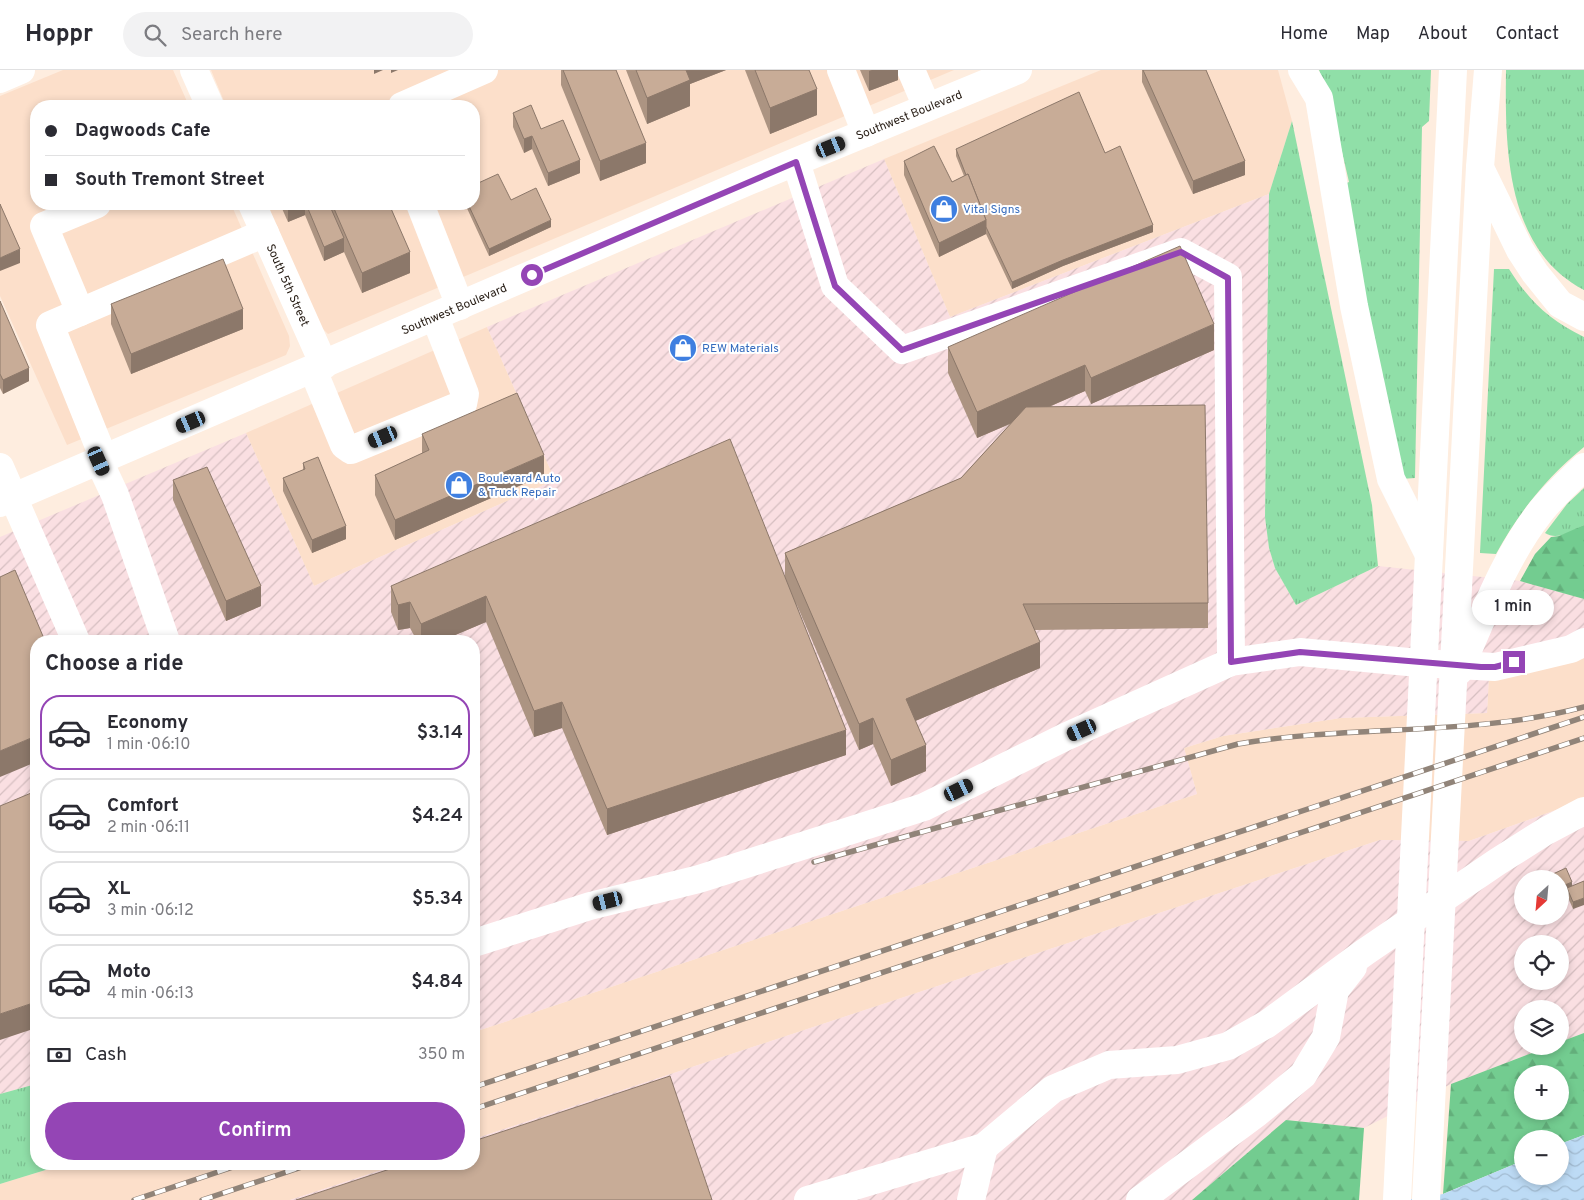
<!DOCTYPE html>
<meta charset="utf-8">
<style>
body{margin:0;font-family:Overpass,sans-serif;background:#f2f2f3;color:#2b2b33;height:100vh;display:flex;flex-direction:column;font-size:19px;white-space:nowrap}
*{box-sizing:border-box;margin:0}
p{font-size:16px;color:#7c7c81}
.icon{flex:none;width:28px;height:28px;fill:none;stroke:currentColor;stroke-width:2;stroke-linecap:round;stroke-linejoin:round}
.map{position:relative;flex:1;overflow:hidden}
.sheet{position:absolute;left:30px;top:565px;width:450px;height:535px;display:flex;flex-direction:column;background:#fff;border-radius:20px;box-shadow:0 2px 8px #0003}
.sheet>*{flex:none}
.banner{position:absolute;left:30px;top:30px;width:450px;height:110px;border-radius:20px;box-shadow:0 2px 8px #0003;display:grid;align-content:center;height:110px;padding:0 15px;background:#fff}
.needle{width:32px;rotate:206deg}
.tools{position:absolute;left:1514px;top:800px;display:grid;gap:10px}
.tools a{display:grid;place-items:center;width:55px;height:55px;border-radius:50%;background:#fff;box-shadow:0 2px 8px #0003;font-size:25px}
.end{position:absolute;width:22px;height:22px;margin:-11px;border:6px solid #9445b5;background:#fff;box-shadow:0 0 0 2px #fff}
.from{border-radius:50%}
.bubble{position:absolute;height:35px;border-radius:18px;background:#fff;box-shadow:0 2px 8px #0003;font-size:16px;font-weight:600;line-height:35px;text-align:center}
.car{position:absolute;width:15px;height:30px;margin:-15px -8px;border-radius:6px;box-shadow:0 0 4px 1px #0007;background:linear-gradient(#222 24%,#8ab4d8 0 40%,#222 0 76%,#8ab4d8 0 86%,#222 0)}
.banner b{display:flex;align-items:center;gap:18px;height:48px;font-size:19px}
.banner b+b{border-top:1px solid #e1e1e2}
.banner i{width:12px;height:12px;background:#2b2b33}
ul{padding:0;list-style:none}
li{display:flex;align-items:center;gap:15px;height:75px;margin:0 10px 8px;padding:0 5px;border:2px solid #e1e1e2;border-radius:20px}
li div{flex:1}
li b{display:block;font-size:19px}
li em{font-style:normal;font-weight:600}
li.selected{border-color:#9445b5}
li>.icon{width:45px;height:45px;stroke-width:1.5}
h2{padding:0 15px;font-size:22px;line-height:60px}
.pay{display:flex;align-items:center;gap:12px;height:55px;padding:0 15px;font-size:19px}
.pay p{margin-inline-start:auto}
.button{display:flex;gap:10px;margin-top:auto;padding:10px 15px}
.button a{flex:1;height:58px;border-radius:30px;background:#9445b5;color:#fff;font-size:20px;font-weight:600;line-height:58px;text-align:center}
header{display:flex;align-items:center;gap:30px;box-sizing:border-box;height:70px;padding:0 25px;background:#fff;border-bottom:1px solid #e1e1e2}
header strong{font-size:24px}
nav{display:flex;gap:28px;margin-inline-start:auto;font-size:18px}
.search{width:350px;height:45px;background:#f2f2f3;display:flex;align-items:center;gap:12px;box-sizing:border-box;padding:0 18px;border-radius:28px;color:#7c7c81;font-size:19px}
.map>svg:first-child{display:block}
</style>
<header>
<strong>Hoppr</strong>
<div class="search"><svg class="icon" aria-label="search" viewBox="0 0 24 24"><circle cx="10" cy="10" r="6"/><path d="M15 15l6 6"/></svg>Search here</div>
<nav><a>Home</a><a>Map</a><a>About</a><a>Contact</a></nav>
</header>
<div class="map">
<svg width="1584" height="1130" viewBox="0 0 1584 1130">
<defs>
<pattern id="industrial-furrows" width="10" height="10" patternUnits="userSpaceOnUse" patternTransform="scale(1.25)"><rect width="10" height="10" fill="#fadfe2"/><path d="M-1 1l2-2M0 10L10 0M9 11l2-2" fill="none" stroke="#d6bfc1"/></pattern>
<pattern id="grass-tufts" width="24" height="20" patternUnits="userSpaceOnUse" patternTransform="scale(1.25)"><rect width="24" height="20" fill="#90dfa8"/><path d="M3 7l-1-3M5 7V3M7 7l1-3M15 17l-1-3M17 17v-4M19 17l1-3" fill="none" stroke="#7cbf90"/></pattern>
<pattern id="forest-firs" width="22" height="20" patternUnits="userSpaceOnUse" patternTransform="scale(1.25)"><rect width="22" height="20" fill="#73cc90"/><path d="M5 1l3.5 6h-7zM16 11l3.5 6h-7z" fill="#63af7b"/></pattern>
<pattern id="water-waves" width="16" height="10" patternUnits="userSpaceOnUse" patternTransform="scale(1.25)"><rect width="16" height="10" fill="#bddbf5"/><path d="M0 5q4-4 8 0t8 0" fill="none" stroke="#a2bbd1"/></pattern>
</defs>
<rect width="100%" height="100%" fill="#feeddf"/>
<!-- built -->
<g fill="#fcdfca">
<polygon points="63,0 173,0 189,36 36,36 36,134 231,134 289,266 290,276 286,285 67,375 0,226 0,26"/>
<polygon points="211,0 954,0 328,264 318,254 267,134 474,134 474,36 226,36"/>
<polygon points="1101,0 1278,0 1292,51 1269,124 950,247 884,89"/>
<polygon points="487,257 555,410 314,516 246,363"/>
<polygon points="1584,588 1584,730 1469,771 1380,770 474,1069 474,962 1197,724 1184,678 1223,666 1341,648 1487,643 1489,605 1552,596"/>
<polygon points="65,1094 400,1094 290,1130 0,1130 0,1114"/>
</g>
<!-- industrial -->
<g fill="url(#industrial-furrows)" fill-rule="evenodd">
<polygon points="884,89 950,247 1269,124 1265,447 1269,478 1275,498 1296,535 1378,496 1520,511 1584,529 1584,588 1552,596 1489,605 1487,643 1341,648 1223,666 1184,678 1197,724 474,962 474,571 36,571 36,1014 0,1024 0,467 246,363 314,516 555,410 487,257"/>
<path d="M1584,730V963L1560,972V939H1522V976H1550L1451,1014L1364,1058L1286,1050L1192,1130H290L400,1094H474V1069L1380,770L1469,771ZM1522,809H1560V846H1522ZM1522,874H1560V911H1522Z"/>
</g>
<!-- grass -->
<g fill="url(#grass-tufts)">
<polygon points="1319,0 1431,0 1429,51 1422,57 1415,408 1401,409 1339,116 1349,112 1329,26"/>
<path d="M1506,0H1584V220C1505,179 1505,77 1506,0Z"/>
<polygon points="1292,51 1372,435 1378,496 1296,535 1275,498 1269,478 1265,447 1269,124"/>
<path d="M1494,199H1509C1530,232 1549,250 1584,267V377C1547,407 1519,442 1496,484L1480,483Z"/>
<path d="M1584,418V455C1572,461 1557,471 1545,463L1567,434Z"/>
<polygon points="36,1014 36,1094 65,1094 0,1114 0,1024"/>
</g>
<!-- forest -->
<g fill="url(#forest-firs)" fill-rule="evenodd">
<polygon points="1584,455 1584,529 1520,511 1535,484 1551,467 1559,466"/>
<path d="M1584,963V1065L1560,1074V1069H1522V1091L1443,1124L1451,1014L1550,976H1560V972ZM1522,1004H1560V1041H1522Z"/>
<polygon points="1286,1050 1364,1058 1359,1130 1192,1130"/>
</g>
<!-- water -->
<polygon fill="url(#water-waves)" points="1584,1065 1584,1130 1405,1130 1443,1124 1522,1091 1522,1106 1560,1106 1560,1074"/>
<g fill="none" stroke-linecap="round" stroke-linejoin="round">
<!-- minor -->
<g stroke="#fff" stroke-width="28">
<polyline points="194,0 210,36"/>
<polyline points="841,0 866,63"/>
<polyline points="911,0 927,37"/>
<polyline points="0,9 21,0"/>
<polyline points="402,36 484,0"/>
<polyline points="796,92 835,216 902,280 1181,182 1228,207 1231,592"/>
<polyline points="252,134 324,295"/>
<polyline points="420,134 460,236"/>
<polyline points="80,242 44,156 97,134"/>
<polyline points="313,300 344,375 351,380 463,334 465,324 435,247"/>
<polyline points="104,389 50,255 265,163"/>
<polyline points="99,391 115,425 166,571"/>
<polyline points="0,397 76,571"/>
<polyline points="474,873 590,836 699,809 924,737 1065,667 1231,592 1300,582 1419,593 1495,597 1571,579 1584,572"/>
<polyline points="808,1130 984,1077 1053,1019 1109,995 1177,990 1228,976 1267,954 1365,882 1497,792 1546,761 1584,741"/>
<polyline points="971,1130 984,1077"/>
<polyline points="1140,1130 1257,1043 1303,1005 1326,967 1335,920 1353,897"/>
</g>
<!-- major -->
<polyline stroke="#fff" stroke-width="28" points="0,433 749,111 1018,0"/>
<!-- highway -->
<g stroke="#fff" stroke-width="28">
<polyline points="1302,0 1319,28 1354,236 1391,409 1429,485"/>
<polyline points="1480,98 1520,180 1535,203 1560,234 1584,247"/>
<path d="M1459,601C1483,547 1504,488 1541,441C1554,425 1569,411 1584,397"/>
<polyline points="1397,1130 1453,0"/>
<polyline points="1426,1130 1480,97 1488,0"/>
</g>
<defs>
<g id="rail">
<path d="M814,792L1238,674C1353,654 1471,667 1584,637"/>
<polyline points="474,1017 1584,647"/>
<polyline points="474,1039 1584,668"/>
<polyline points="134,1130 242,1094"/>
<polyline points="202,1130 311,1094"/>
</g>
</defs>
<!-- rail casing -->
<use href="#rail" stroke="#918479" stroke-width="5.5"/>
<!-- rail -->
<use href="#rail" stroke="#fff" stroke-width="4" stroke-dasharray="11" stroke-linecap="butt"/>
</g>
<!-- wall -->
<g fill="#ac9482">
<polygon points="561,0 616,0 646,93 600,111 561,15"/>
<polygon points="626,0 726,0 690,14 690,36 647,54"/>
<polygon points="745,0 809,0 817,45 770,64"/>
<polygon points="860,0 898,0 898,10 869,21"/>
<polygon points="1142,0 1206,0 1245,105 1193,124 1142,12"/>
<polygon points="513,43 541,59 580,103 548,116 532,79 524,83 513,57"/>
<polygon points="956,79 1105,83 1153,162 1063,196 1012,219 986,164 939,187 904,105 904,91 952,112 964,106 956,86"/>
<polygon points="511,130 551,157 489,186 465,134 474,134"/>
<polygon points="280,134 389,134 410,203 362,223 344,182 324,191 305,145 288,152"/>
<polygon points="0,231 29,311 3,324 0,318"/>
<polygon points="111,234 243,259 131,304 111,254"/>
<polygon points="948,277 1214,280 1091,334 1085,321 1051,336 1208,533 1208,558 1035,560 1040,598 915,651 926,701 891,716 873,674 859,680 796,533 846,685 607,765 562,658 534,667 486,552 441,571 417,571 410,558 398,560 391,542 391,516 785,507 785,483 961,408 1010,354 977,368 948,303"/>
<polygon points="422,364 544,405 395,470 375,425 375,405 422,384"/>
<polygon points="303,393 346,469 312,483 283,421 283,408 303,400"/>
<polygon points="173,410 261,536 226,551 173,430"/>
<polygon points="1560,809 1572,816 1584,811 1573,839 1567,825 1567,821"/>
</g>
<!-- shaded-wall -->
<g fill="#8c786a">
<polygon points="374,0 383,0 374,4"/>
<polygon points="391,0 398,0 391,3"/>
<polygon points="683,0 726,0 690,14 690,36 647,54 647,28"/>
<polygon points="872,0 898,0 898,10 869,21 869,1"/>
<polygon points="817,19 817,45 770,64 770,38"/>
<polygon points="532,66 532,79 524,83 524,69"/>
<polygon points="646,73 646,93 600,111 600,91"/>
<polygon points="580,90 580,103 548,116 548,103"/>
<polygon points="1245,91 1245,105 1193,124 1193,111"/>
<polygon points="299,134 305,134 305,145 288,152 288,139"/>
<polygon points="551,150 551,157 489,186 489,179"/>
<polygon points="986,150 986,164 939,187 939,173"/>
<polygon points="1153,155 1153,162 1063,196 1012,219 1012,212 1063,190"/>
<polygon points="344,168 344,182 324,191 324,177"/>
<polygon points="20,179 20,193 0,201 0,188"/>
<polygon points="410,182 410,203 362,223 362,203"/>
<polygon points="243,239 243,259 131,304 131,284"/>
<polygon points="1214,254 1214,280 1091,334 1091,308"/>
<polygon points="1085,295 1085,321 977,368 977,342"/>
<polygon points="29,298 29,311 3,324 3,310"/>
<polygon points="544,385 544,405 395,470 395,450"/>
<polygon points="346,456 346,469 312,483 312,470"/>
<polygon points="261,516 261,536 226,551 226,531"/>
<polygon points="486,526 486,552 441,571 421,571 421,554"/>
<polygon points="410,532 410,558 398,560 398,535"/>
<polygon points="1040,572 1040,598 906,655 906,629"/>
<polygon points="562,632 562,658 534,667 534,641"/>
<polygon points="873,648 873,674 859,680 859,654"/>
<polygon points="846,660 846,685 607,765 607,739"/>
<polygon points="36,666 36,692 0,707 0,681"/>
<polygon points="926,675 926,701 891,716 891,690"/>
<polygon points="1572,812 1572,819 1567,818 1567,821 1560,824 1560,817"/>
<polygon points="1584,828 1584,835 1573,839 1573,832"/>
<polygon points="36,932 36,958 0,970 0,944"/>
</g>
<!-- building -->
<g fill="#c8ac97" stroke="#8c786a">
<polygon points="563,0 616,0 646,73 600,91"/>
<polygon points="636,0 686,0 690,10 647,28"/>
<polygon points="755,0 809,0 817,19 770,38"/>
<polygon points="1143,0 1206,0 1245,91 1193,111"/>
<polygon points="1079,22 1105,83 1120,76 1153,155 1063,190 1012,212 986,157 986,150 968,104 966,105 956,79"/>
<polygon points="531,35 541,59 563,50 580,90 548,103 532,66 524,69 513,43"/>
<polygon points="934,76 952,112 968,104 986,150 939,173 904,91"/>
<polygon points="498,104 511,130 536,118 551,150 489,179 468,134 474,134 474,115"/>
<polygon points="0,134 20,179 0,188"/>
<polygon points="286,134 299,134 288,139"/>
<polygon points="306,134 329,134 344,168 324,177"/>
<polygon points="332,134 389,134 410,182 362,203"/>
<polygon points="1180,176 1214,254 1091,308 1085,295 977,342 948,277"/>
<polygon points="223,189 243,239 131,284 111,234"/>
<polygon points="0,231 29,298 3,310 0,304"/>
<polygon points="517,323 544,385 395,450 375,405 429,380 422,364"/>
<polygon points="1205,335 1208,533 1023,534 1040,572 906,629 926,675 891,690 873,648 859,654 785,483 961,408 1026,337"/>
<polygon points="730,369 846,660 607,739 562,632 534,641 486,526 421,554 410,532 398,535 391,516"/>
<polygon points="318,387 346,456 312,470 283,408 305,399 303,393"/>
<polygon points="207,397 261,516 226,531 173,410"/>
<polygon points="15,500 45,571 36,571 36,666 0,681 0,507"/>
<polygon points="36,721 36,932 0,944 0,736"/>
<polygon points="1566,798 1572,812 1560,817 1560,809 1542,809"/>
<polygon points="1584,811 1584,828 1573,832 1567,818"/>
<polygon points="670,1006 712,1130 296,1130 405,1094 474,1094 474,1071"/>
</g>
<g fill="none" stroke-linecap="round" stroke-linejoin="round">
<!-- route -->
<polyline stroke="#9445b5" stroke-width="6" points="532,205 796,92 835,216 902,280 1181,182 1228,208 1231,592 1300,582 1481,597 1495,597 1514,592"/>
</g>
<!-- icons -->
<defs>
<symbol id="shop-disc" viewBox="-11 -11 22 22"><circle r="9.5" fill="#3f7fe0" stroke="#fff"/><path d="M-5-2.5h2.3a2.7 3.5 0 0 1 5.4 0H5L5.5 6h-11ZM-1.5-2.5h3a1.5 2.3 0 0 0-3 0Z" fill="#fff"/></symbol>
</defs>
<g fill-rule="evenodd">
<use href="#shop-disc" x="928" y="123" width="32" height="32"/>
<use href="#shop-disc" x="667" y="262" width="32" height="32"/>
<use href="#shop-disc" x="443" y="399" width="32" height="32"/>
</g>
<g text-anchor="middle" stroke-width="4" stroke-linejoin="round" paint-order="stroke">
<!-- street labels -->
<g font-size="12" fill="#251b13" stroke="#fff">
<text transform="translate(909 45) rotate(-22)" y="4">Southwest Boulevard</text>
<text transform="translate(288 215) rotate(66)" y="4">South 5th Street</text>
<text transform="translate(454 239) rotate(-23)" y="4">Southwest Boulevard</text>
</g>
<!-- shop labels -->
<g font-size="12" fill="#366cbe" stroke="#fff" text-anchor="start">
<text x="963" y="143">Vital Signs</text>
<text x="702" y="282">REW Materials</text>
<text x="478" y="412">Boulevard Auto<tspan x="478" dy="14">&amp; Truck Repair</tspan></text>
</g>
</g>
</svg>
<div class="tools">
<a><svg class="needle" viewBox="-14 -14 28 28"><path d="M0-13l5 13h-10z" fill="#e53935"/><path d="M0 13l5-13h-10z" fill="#7c7c81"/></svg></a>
<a><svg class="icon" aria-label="locate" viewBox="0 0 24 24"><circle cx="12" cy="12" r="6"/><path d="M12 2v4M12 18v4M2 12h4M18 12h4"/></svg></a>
<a><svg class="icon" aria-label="layers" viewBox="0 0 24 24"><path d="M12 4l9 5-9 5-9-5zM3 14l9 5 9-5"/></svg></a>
<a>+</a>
<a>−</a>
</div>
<i class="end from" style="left:532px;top:205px"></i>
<i class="end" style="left:1514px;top:592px"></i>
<div class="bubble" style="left:1472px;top:520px;width:82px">1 min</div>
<i class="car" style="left:831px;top:77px;rotate:68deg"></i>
<i class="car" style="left:191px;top:352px;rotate:247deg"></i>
<i class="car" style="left:383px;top:367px;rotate:247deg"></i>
<i class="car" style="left:99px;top:391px;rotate:156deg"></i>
<i class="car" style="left:1082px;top:660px;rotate:246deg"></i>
<i class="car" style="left:959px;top:720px;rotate:64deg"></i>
<i class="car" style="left:608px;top:831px;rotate:256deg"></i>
<div class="banner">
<b><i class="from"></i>Dagwoods Cafe</b>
<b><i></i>South Tremont Street</b>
</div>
<section class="sheet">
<h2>Choose a ride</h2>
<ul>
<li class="selected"><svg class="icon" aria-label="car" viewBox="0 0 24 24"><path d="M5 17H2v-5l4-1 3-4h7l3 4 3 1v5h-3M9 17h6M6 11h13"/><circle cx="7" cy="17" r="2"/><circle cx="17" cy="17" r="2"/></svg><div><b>Economy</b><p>1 min · 06:10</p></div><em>$3.14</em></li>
<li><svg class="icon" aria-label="car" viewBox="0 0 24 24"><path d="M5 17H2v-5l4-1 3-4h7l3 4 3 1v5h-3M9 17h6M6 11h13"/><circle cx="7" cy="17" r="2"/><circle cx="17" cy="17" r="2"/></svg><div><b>Comfort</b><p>2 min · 06:11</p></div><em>$4.24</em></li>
<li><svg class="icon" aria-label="car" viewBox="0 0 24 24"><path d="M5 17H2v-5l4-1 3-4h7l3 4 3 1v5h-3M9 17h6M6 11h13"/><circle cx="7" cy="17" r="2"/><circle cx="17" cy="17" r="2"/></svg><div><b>XL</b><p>3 min · 06:12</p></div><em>$5.34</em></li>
<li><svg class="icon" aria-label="car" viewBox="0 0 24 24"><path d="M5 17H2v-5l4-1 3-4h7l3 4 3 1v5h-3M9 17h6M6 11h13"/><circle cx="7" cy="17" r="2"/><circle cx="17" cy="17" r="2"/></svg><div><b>Moto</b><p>4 min · 06:13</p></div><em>$4.84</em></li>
</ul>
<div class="pay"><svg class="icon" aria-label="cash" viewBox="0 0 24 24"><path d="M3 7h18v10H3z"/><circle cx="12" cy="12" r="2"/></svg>Cash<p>350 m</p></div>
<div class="button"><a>Confirm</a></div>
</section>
</div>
